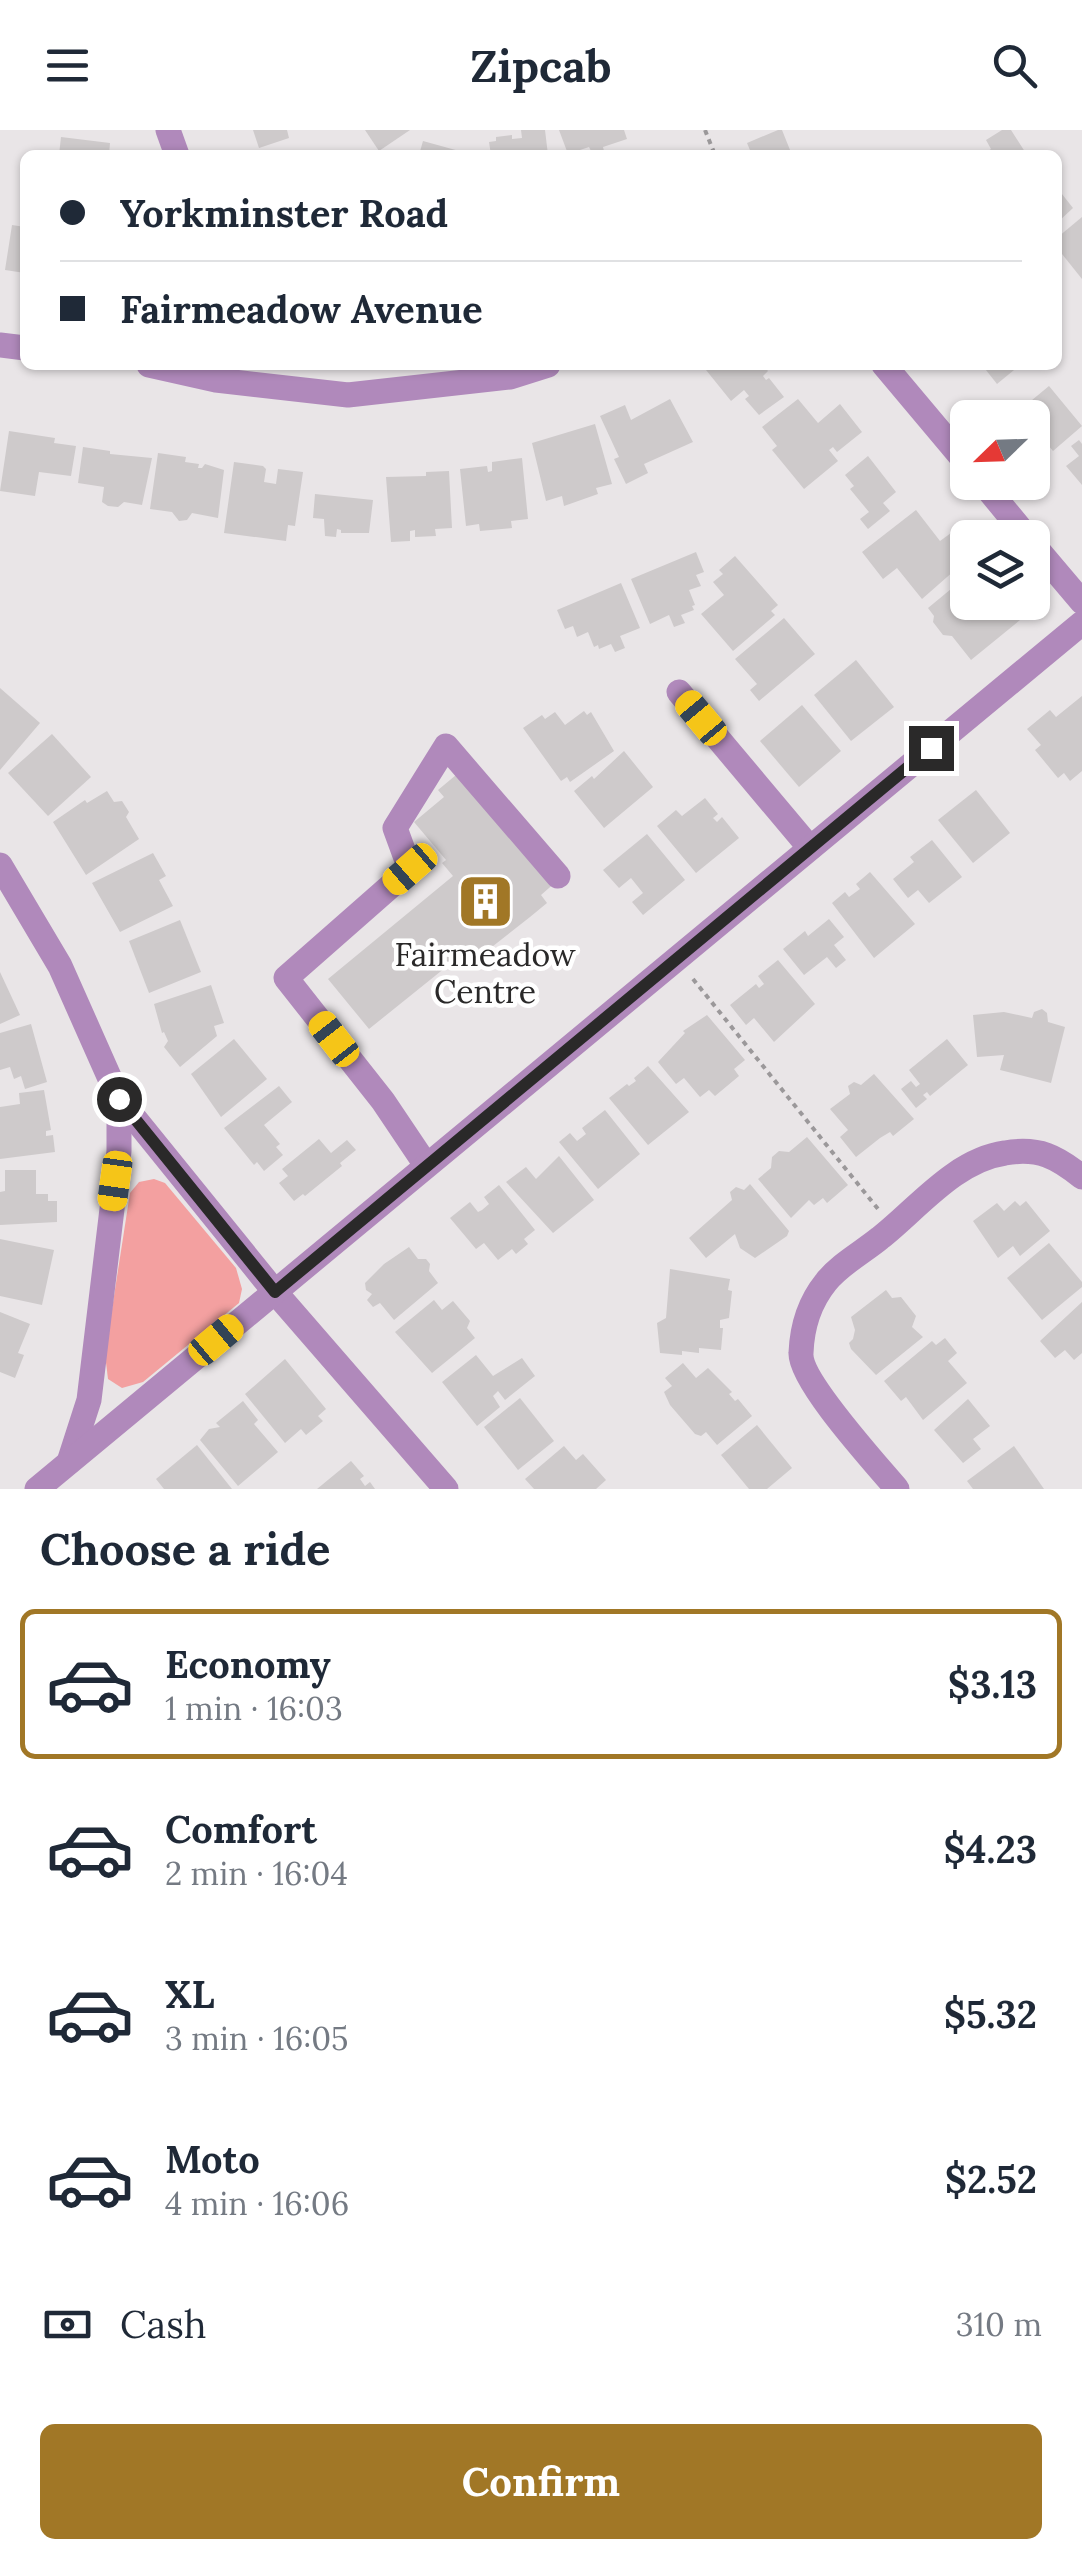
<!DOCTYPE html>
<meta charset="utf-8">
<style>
body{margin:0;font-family:Lora,serif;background:#f2f2f3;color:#1f2937;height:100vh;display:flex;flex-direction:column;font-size:38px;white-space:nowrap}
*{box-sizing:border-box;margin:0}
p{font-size:32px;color:#747a83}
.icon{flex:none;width:55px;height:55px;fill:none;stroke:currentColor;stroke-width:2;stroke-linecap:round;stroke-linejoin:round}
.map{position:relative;height:1359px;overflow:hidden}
.details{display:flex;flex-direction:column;background:#fff;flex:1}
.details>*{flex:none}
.top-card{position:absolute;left:20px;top:20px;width:1042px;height:220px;border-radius:15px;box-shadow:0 2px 8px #0004;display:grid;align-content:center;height:220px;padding:0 40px;background:#fff}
.needle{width:65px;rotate:247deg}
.tools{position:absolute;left:950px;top:270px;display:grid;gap:20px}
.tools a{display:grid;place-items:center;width:100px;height:100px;border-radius:15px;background:#fff;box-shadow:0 2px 8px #0004;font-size:50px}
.end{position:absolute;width:45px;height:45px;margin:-22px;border:12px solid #2a2929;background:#fff;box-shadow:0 0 0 5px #fff}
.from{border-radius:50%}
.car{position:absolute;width:30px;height:60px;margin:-30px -15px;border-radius:12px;box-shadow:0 0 8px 2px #0007;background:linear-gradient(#f5c518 24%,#345 0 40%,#f5c518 0 76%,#345 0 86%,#f5c518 0)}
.top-card b{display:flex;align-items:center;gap:35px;height:95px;font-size:38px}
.top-card b+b{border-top:2px solid #e0e1e3}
.top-card i{width:25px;height:25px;background:#1f2937}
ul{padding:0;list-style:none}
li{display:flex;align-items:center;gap:30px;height:150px;margin:0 20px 15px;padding:0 20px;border:5px solid transparent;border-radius:15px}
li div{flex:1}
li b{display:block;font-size:38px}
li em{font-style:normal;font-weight:700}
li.current{border-color:#a17726}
li>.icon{width:90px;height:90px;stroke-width:1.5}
h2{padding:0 40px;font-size:45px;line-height:120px}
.pay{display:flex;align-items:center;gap:25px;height:110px;padding:0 40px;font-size:38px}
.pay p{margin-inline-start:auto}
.button{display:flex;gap:20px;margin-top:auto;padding:20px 40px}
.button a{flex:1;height:115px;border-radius:15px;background:#a17726;color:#fff;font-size:40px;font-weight:700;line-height:115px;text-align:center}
header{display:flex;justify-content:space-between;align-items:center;height:130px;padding:0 40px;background:#fff;font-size:45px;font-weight:700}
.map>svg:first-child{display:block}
</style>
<header><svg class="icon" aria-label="menu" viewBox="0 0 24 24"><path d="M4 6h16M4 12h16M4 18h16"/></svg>Zipcab<svg class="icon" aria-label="search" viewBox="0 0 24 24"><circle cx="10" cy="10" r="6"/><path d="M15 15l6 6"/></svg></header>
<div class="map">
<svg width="1082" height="1359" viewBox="0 0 1082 1359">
<rect width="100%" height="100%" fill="#e9e5e7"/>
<!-- green -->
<polygon fill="#f3a0a0" points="154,1049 165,1053 236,1138 242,1159 239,1173 143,1252 122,1258 108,1249 105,1224 130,1063 139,1052"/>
<!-- building -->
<g fill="#cecacb">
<polygon points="253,0 287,0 289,8 259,18"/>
<polygon points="365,0 410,0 379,21"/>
<polygon points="521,0 545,0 548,25 491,25 489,12 496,11 496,7 512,5 512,9 522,8"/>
<polygon points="559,0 624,0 627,9 603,17 604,21 593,25 589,17 568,24"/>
<polygon points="778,0 782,0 792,25 752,25 747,13"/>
<polygon points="1002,0 1011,0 1027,25 982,25 991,19 986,10"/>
<polygon points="61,7 110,13 109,25 59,25"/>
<polygon points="423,11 470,24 470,25 419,25"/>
<polygon points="1058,59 1073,78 1058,92"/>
<polygon points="1082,87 1082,149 1058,119 1058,107"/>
<polygon points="12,95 25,97 25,143 5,140"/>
<polygon points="713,235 763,235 768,241 763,246 766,250 769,248 784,267 759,285 745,269 749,266 744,260 731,271 706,240"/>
<polygon points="982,235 1020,235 997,254"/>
<polygon points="1049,256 1082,296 1053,321 1032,296 1032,288 1026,288 1020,280"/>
<polygon points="670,269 693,312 644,334 648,343 626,354 614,329 619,327 600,286 625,275 631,290"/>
<polygon points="798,269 818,293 840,274 862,302 837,322 833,317 829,320 838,331 804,359 772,320 777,316 762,297"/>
<polygon points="595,294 612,354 596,358 598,364 564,376 562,366 546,371 532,313"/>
<polygon points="9,301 55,308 54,313 76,316 71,346 39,342 35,366 0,361"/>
<polygon points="1079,310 1082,314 1082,355 1066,336 1079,326 1071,316"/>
<polygon points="83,317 110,321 110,324 152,328 142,375 124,372 118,377 108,376 102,372 104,357 78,353"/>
<polygon points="158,323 186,327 185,332 199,334 198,338 202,338 205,334 224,340 218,388 192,383 187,390 179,391 172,382 150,379"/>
<polygon points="868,326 896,362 883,373 890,381 868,399 860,389 869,382 850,359 854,356 845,345"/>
<polygon points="522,328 528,389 511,391 512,398 480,401 479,394 466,396 460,339 487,336 488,342 492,341 492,332"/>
<polygon points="234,332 263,336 266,339 264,352 276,354 278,339 303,342 295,396 288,395 286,411 224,403"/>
<polygon points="449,341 452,398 435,399 436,406 415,407 415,400 410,401 410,411 391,412 386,347 426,346 426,342"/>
<polygon points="315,364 373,370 369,403 341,403 341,400 337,399 336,407 325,406 324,389 313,388"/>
<polygon points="916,380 940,411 951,403 961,415 953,421 963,433 922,469 897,438 883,449 862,422"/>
<polygon points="696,422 704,442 696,445 701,456 689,460 695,475 692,476 694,480 681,485 685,493 674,497 669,485 650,494 631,449"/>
<polygon points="735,426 778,475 771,481 775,485 733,521 701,484 724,465 713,452 723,444 719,440"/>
<polygon points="968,445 968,472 1006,472 1020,490 971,530 952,506 943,505 933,492 934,486 928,478"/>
<polygon points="621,453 640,498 620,506 625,518 615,522 611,514 599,519 598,515 594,517 588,502 577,507 573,496 565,499 557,480"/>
<polygon points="784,488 815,524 759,571 750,560 757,554 735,529"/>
<polygon points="856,530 894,577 851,611 814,565"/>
<polygon points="0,558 40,593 0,640"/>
<polygon points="1082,566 1082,641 1070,651 1064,643 1058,648 1035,620 1041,615 1027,599 1050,580 1056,587"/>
<polygon points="802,575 841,621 799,657 760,611"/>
<polygon points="584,581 587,585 591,582 614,621 570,652 567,647 561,651 523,598 542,585 545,589 555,582 565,595"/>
<polygon points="52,604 91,647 48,686 8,643"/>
<polygon points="624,621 653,657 604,698 574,661 592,646 594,649"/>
<polygon points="462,640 557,751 541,765 547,773 530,787 488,820 485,816 470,825 466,821 369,899 328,849 453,746 442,733 446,730 414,692 444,667 438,660"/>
<polygon points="976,660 1010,703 973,733 938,690"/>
<polygon points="107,661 114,672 122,671 129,682 126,687 139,709 86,745 53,692 85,670 87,673"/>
<polygon points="705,668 718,684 713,688 717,692 722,687 739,708 696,743 657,696 676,680 682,686"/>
<polygon points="647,704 685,750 643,785 632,772 643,763 631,748 619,758 603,740"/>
<polygon points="932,710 962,747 929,773 918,760 908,768 893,749 914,732 910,727"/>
<polygon points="153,723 166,746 159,750 173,776 120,802 92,753"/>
<polygon points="870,742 915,794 874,828 832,773 845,762 849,767 860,759 856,754"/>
<polygon points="829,789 844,807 834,815 846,830 836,838 827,827 804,845 783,819 805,801 808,806"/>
<polygon points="180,790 201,842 149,863 129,811"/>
<polygon points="778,830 815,874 774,912 754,888 746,895 730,875 756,854 759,858 764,854 758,846"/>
<polygon points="0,842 20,885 0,894"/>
<polygon points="211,855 224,893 214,896 217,906 180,937 164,917 168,911 164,902 162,903 154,874"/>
<polygon points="1042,879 1047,883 1048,892 1065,897 1051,953 1000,940 1004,925 977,927 973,885 1004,882 1032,888 1034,882"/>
<polygon points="707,885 745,930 734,939 739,946 715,966 709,960 700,967 684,948 676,954 658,932 685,903 683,901"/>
<polygon points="31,894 47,952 25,959 21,946 14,949 10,937 0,940 0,903"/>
<polygon points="234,909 267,949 221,987 191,944"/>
<polygon points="947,909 968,935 930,966 927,962 923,965 927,969 916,978 901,959 911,951 916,957 920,954 909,940"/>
<polygon points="648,936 689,982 648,1015 609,968 627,954 629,956 636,951 634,948"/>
<polygon points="874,944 914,989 893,1006 890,1002 880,1008 856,1027 840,1007 848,1000 830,979 850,964 848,956 854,952 861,955"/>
<polygon points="279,956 292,972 264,995 280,1014 276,1017 283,1025 264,1041 257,1032 254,1035 224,998"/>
<polygon points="44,960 51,1000 46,1001 46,1006 53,1005 55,1022 0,1029 0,977 20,974 19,963"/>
<polygon points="605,980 640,1024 598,1059 559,1012 570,1003 577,1011 586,1004 582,998"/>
<polygon points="807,1007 848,1055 827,1073 823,1068 814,1075 809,1070 791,1088 758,1049 771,1038 772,1027 779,1021 789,1022"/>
<polygon points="319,1009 331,1023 347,1010 356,1020 340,1033 342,1036 305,1066 303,1064 294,1071 279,1053 288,1046 282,1039"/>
<polygon points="559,1026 594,1070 553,1103 506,1052 526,1037 536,1049"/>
<polygon points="5,1040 36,1040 36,1064 48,1064 48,1071 57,1071 57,1092 0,1095 0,1062 5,1061"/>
<polygon points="750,1054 789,1101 787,1106 755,1128 740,1118 735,1104 706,1128 689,1108 732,1070 730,1062 736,1057 744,1060"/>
<polygon points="499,1055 535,1100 524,1109 528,1114 516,1124 512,1119 498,1130 484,1113 476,1119 450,1088 470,1072 478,1082 482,1080 489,1074 484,1067"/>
<polygon points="1015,1071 1020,1076 1026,1071 1050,1101 1020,1126 1013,1116 998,1128 973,1091 997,1073 1004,1081"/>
<polygon points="0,1109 54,1120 42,1175 0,1166"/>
<polygon points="1049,1113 1082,1152 1082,1157 1042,1190 1007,1148"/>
<polygon points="409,1117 418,1129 426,1129 430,1134 429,1141 438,1153 394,1190 380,1173 373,1177 367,1170 372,1164 366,1160 365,1153 384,1134"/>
<polygon points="670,1139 730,1149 728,1160 732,1161 729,1188 720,1190 720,1198 723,1198 721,1220 699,1218 699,1223 682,1221 682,1225 660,1223 657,1193 666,1188"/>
<polygon points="886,1160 892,1168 901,1167 916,1186 912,1197 923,1207 876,1245 851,1219 849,1213 853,1209 855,1200 851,1187"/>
<polygon points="434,1170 442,1180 453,1171 470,1191 467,1198 475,1208 432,1243 395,1202"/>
<polygon points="1082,1172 1082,1223 1074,1230 1065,1220 1055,1228 1040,1211"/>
<polygon points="0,1182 30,1194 18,1223 24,1225 15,1248 0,1242"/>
<polygon points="945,1208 957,1223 948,1231 967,1253 923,1290 906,1267 901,1271 884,1251 932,1211 936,1215"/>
<polygon points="476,1225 493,1246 522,1228 535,1246 505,1270 498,1261 493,1266 500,1277 477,1296 442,1252"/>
<polygon points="285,1229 326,1279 318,1286 323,1291 306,1305 301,1299 285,1313 245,1264"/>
<polygon points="683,1233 696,1248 708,1238 732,1262 729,1264 735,1271 738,1269 752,1286 717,1315 706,1302 701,1306 695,1304 670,1275 664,1262 672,1256 665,1248"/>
<polygon points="520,1268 554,1311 518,1340 484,1297"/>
<polygon points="968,1269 990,1296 973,1309 981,1319 963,1333 934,1300"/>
<polygon points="243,1271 258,1290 254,1294 278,1322 238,1356 200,1310 209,1299 220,1297 216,1293"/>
<polygon points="757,1295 792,1338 767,1359 749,1359 721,1325"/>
<polygon points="197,1315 232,1359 164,1359 156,1349"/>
<polygon points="564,1316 576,1330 583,1324 606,1350 596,1359 534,1359 525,1349"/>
<polygon points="1014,1316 1044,1359 973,1359 967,1351"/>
<polygon points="351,1331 364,1346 360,1349 365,1356 370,1352 375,1359 317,1359"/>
</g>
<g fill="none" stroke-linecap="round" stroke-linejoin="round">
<!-- path -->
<g stroke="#9b989a" stroke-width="4" stroke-dasharray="5 5" stroke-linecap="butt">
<polyline points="705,0 715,25"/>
<polyline points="693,849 878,1079"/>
</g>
<!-- minor -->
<g stroke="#b089bb" stroke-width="25">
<polyline points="168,0 177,25"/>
<polyline points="0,215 25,218"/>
<polyline points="149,235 216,250 348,265 510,247 548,235"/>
<polyline points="884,235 968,335"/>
<polyline points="982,352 1028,408"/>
<polyline points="1032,413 1082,472"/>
<polyline points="679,562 810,718"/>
<polyline points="0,735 60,836 119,969 275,1162 446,1359"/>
<polyline points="426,1035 383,971 286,848 410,739 395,698 446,616 558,746"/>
<polyline points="69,1332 89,1270 119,1021 119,969"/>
<polyline points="37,1359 1082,493"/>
<path d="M897,1359C876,1334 799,1250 801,1223C802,1196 809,1173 826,1152C839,1135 863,1122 880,1108C917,1079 955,1030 1005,1023C1039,1017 1057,1027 1082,1047"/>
</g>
</g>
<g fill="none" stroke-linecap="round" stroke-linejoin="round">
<!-- route -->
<polyline stroke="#2a2929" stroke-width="12" points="119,969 275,1162 931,618"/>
</g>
<!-- icons -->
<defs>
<symbol id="building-square" viewBox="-11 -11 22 22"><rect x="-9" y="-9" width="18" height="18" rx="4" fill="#a17726" stroke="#fff"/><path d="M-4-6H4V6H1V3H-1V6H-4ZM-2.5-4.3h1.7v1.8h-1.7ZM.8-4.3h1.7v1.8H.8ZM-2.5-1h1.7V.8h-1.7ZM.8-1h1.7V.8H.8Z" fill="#fff"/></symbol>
</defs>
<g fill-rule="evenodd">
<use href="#building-square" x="454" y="740" width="63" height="63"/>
</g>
<g text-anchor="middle" stroke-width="9" stroke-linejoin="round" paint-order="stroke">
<!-- poi labels -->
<g font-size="32" fill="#2a2929" stroke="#fff">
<text x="485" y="836">Fairmeadow<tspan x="485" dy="37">Centre</tspan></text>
</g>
</g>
</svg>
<div class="tools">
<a><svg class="needle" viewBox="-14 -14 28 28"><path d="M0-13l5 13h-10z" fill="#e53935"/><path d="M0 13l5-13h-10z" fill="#747a83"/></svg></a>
<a><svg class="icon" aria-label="layers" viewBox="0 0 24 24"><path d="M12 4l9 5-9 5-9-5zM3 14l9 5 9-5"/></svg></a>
</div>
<i class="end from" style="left:119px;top:969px"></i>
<i class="end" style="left:931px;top:618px"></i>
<i class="car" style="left:701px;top:588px;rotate:320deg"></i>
<i class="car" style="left:410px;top:739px;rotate:229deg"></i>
<i class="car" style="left:334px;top:909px;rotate:322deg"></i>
<i class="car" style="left:115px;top:1051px;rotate:188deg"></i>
<i class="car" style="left:216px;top:1210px;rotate:50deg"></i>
<div class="top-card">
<b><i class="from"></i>Yorkminster Road</b>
<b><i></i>Fairmeadow Avenue</b>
</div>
</div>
<section class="details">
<h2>Choose a ride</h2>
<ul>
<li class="current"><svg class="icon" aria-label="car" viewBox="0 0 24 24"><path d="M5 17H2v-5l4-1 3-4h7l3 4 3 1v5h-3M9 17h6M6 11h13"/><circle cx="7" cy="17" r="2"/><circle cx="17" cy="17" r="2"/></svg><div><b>Economy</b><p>1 min · 16:03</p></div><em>$3.13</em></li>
<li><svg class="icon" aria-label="car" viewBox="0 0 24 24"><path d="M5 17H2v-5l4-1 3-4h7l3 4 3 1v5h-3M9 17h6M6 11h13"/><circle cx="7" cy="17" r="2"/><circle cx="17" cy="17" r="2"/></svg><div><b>Comfort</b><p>2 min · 16:04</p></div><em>$4.23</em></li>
<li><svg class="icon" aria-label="car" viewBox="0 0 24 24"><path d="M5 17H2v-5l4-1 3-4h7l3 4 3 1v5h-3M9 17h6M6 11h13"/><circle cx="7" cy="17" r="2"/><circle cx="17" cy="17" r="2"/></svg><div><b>XL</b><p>3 min · 16:05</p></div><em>$5.32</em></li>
<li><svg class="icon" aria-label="car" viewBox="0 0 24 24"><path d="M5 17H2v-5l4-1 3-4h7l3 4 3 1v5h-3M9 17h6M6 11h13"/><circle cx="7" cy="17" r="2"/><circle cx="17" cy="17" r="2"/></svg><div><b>Moto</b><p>4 min · 16:06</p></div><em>$2.52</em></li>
</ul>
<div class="pay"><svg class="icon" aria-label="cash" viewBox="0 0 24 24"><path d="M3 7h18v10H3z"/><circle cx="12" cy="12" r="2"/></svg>Cash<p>310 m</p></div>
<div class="button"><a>Confirm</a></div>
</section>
